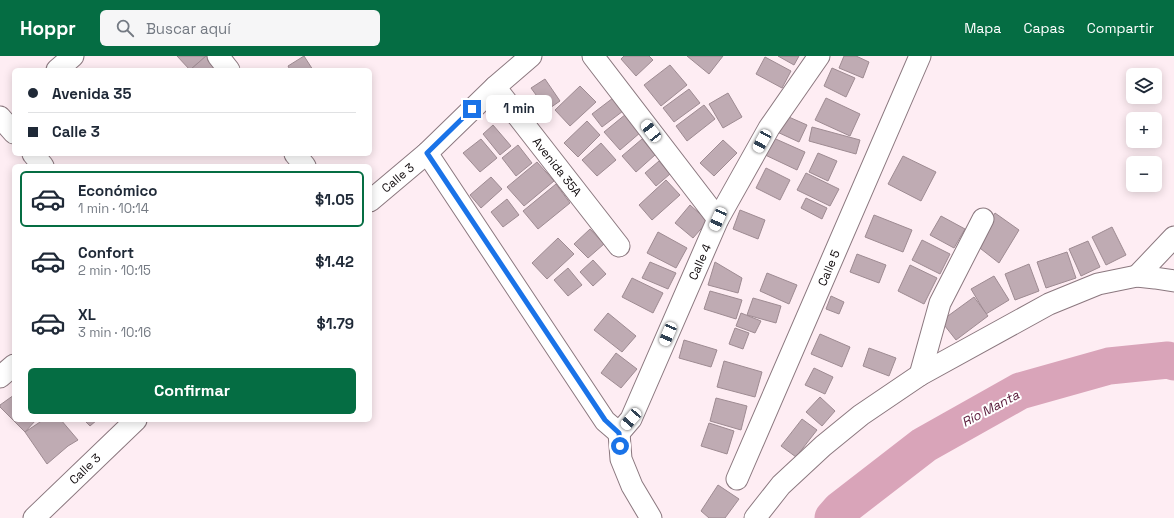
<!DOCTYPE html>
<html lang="es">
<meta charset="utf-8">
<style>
body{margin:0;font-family:"Space Grotesk",sans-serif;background:#f6f6f7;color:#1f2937;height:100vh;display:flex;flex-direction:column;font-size:15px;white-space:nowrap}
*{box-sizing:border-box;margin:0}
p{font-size:13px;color:#747a83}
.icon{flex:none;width:22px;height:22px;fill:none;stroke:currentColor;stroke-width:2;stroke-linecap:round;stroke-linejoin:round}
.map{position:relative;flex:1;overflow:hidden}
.panel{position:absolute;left:12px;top:108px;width:360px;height:258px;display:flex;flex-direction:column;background:#fff;border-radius:6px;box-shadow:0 2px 10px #0003}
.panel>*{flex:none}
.hud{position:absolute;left:12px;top:12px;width:360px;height:88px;border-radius:6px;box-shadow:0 2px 10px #0003;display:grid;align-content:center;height:88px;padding:0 16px;background:#fff}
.tools{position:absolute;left:1126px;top:12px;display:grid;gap:8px}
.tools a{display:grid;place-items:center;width:36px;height:36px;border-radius:6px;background:#fff;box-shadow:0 2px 10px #0003;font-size:20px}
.end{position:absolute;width:18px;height:18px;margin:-9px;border:5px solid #1a73e8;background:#fff;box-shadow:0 0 0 2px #fff}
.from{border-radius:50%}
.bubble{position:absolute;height:28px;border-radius:6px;background:#fff;box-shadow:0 2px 10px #0003;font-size:13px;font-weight:700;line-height:28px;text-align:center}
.car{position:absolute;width:12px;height:24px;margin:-12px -6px;border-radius:5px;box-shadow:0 0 3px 1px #0007;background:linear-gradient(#fff 24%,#345 0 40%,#fff 0 76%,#345 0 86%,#fff 0)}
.hud b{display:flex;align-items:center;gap:14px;height:38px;font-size:15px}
.hud b+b{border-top:1px solid #e0e1e3}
.hud i{width:10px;height:10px;background:#1f2937}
ul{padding:7px 0 0;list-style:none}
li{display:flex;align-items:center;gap:12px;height:56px;margin:0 8px 6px;padding:0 8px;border:2px solid transparent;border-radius:6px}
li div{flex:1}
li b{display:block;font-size:15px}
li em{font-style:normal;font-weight:700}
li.on{border-color:#056d43}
li>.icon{width:36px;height:36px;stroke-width:1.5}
.cta{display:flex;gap:8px;margin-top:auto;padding:8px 16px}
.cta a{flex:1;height:46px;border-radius:6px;background:#056d43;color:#fff;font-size:16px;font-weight:700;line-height:46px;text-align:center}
header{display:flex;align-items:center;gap:24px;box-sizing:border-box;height:56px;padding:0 20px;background:#056d43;color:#fff}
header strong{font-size:19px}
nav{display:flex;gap:22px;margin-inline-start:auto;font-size:14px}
.search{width:280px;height:36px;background:#f6f6f7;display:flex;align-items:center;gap:10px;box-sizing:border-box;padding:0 14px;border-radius:6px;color:#747a83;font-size:15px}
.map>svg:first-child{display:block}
</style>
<header>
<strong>Hoppr</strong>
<div class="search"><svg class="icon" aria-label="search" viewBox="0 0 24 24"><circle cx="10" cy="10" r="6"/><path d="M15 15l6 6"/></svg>Buscar aquí</div>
<nav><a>Mapa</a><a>Capas</a><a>Compartir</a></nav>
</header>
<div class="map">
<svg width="1174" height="462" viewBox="0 0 1174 462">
<rect width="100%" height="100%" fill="#feedf3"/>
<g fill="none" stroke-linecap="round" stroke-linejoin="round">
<!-- river -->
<polyline stroke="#d9a4b9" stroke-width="37" points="833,462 840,454 924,389 1020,335 1109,310 1168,304 1174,306"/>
</g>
<!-- building -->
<g fill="#bfabb3" stroke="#9e8b92">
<polygon points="177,0 206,0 190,14"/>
<polygon points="206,0 209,0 221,14 190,14"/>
<polygon points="304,0 313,14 290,14 288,10"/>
<polygon points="624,0 649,0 653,4 636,20 621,3"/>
<polygon points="687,0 723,0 709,18"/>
<polygon points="778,0 799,0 794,9"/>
<polygon points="844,0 856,0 869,6 863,22 839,12"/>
<polygon points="765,1 791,15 782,32 756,18"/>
<polygon points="670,9 687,29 661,50 644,29"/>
<polygon points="832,12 855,22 846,41 824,30"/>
<polygon points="545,23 560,45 547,54 531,32"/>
<polygon points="580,30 596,46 570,70 555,54"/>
<polygon points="689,33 700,47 674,66 663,52"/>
<polygon points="728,37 742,61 723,72 709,48"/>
<polygon points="613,42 623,55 602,71 592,58"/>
<polygon points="826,42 860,58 850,80 815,64"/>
<polygon points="704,49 715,63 687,85 676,70"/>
<polygon points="626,58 641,76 620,94 604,76"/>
<polygon points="782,58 807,69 799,86 775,75"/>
<polygon points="587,65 600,79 578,101 564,87"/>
<polygon points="493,69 511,90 500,99 483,78"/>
<polygon points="812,71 860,84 856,98 809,85"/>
<polygon points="769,80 805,96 797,114 761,97"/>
<polygon points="481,83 497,102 480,116 463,97"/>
<polygon points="642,83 655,99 636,116 622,100"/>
<polygon points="723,84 737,97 714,120 700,107"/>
<polygon points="601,87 616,104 597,120 582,104"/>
<polygon points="518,89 532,107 516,120 502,102"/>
<polygon points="818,97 837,105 828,125 809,116"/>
<polygon points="903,100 936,116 921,145 888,128"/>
<polygon points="659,105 670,118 656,130 645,117"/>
<polygon points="537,106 554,125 524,150 507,131"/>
<polygon points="766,112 790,124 780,144 756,132"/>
<polygon points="806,117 839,133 830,150 797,134"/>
<polygon points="491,121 502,133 481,152 470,139"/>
<polygon points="666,124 680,139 652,164 639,149"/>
<polygon points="556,128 570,147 538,173 523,155"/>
<polygon points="806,142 827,152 822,163 801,152"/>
<polygon points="507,143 519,159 503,171 491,156"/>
<polygon points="690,149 708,165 693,182 675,167"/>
<polygon points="740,154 765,164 758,183 733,173"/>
<polygon points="995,157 1019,174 999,207 976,189"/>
<polygon points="874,159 912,174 903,196 865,181"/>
<polygon points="941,160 965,173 954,192 930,179"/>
<polygon points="1112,171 1126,199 1106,209 1092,181"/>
<polygon points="590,173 604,188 588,202 574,188"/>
<polygon points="658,176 687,192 676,212 647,197"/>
<polygon points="558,182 574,198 547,223 532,207"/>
<polygon points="922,184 950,198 940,218 912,204"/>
<polygon points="1088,185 1100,211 1081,220 1069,193"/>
<polygon points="1067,196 1076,222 1046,232 1037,206"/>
<polygon points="857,198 886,209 879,227 850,216"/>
<polygon points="593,204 606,218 593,230 580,216"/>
<polygon points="650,206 676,217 668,233 642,222"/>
<polygon points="715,206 742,222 738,237 708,229"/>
<polygon points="1029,208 1039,235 1015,244 1005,218"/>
<polygon points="910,209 937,222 924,248 898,235"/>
<polygon points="568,212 582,229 568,240 554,224"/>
<polygon points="767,217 797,229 789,248 760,235"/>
<polygon points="994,220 1009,244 986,258 971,233"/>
<polygon points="632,222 663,237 653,257 622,241"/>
<polygon points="710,235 742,244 736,263 704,253"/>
<polygon points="831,240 844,246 839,258 826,253"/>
<polygon points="974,241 988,260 956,284 941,265"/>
<polygon points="753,242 781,250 776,267 747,259"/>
<polygon points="608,257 636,280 622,296 594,274"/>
<polygon points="741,257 761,265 755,277 736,270"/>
<polygon points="735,272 749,277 743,293 729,288"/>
<polygon points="820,278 850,291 842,311 811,298"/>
<polygon points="684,284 717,294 711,311 679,302"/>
<polygon points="869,292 896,302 889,320 863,310"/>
<polygon points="616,297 637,313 621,332 601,317"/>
<polygon points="724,305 762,316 755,341 717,331"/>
<polygon points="814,312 833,321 825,338 805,329"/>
<polygon points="14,339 14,364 36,364 25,376 0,351 0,349"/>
<polygon points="820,341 835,355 822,370 806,356"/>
<polygon points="716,342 747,350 741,374 710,365"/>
<polygon points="802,363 817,374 796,401 781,390"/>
<polygon points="43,364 61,364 78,384 68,390 47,408 25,376"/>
<polygon points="84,364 97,364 90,370"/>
<polygon points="709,367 734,375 727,398 701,390"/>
<polygon points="718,429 739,443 725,462 709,462 701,455"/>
</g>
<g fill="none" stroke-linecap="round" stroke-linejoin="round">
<defs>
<g id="minor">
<polyline points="218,0 229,14"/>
<polyline points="593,0 718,163"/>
<polyline points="57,14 73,0"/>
<polyline points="495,31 619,190"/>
<polyline points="0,61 14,77"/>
<polyline points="427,97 605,365 619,377"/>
<polyline points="33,98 43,110"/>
<polyline points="295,98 305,110"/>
<polyline points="370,145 427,97 495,31 531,0"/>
<polyline points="1137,220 1174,181"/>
<polyline points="920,319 940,247 983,163"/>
<polyline points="0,321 14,309"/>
<polyline points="619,377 631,363 718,163 769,72 819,0"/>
<polyline points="619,377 621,403 632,430 651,462"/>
<polyline points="737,423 920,0"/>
<polyline points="34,462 136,364"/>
<polyline points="755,462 781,429 823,390 861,359 920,319 1049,248 1098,228 1137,220 1155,222 1174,225"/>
</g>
</defs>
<!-- minor casing -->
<use href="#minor" stroke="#8b787f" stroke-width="23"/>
<!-- minor -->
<use href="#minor" stroke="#fff" stroke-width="21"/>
</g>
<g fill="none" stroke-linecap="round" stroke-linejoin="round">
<!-- route -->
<polyline stroke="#1a73e8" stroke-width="5" points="472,53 427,97 605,364 619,377 620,390"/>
</g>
<g text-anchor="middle" stroke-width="4" stroke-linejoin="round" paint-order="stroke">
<!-- street labels -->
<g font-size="12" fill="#100a0c" stroke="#fff">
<text transform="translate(557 111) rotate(52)" y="4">Avenida 35A</text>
<text transform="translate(398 122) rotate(-40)" y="4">Calle 3</text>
<text transform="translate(700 206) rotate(-66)" y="4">Calle 4</text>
<text transform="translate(829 212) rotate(-67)" y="4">Calle 5</text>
<text transform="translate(85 413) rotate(-44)" y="4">Calle 3</text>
</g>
<!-- water labels -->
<g font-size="13" font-style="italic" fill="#581939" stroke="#fff">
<text transform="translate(990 352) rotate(-28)" y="5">Río Manta</text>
</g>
</g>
</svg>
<div class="tools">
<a><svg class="icon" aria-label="layers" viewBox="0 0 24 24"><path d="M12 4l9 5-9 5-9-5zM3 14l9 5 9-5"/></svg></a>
<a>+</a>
<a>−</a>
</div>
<i class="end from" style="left:620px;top:390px"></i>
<i class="end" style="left:472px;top:53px"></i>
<div class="bubble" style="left:486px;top:39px;width:66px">1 min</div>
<i class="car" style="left:651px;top:75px;rotate:322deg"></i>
<i class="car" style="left:762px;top:85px;rotate:209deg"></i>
<i class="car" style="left:718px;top:163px;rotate:204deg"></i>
<i class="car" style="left:668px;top:278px;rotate:203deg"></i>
<i class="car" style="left:631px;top:363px;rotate:221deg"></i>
<div class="hud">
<b><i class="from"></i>Avenida 35</b>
<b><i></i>Calle 3</b>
</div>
<section class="panel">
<ul>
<li class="on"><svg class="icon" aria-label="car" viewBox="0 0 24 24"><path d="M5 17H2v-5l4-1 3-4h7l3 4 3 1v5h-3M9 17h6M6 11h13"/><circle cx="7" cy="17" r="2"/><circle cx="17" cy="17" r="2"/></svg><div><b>Económico</b><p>1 min · 10:14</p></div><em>$1.05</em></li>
<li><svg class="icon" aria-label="car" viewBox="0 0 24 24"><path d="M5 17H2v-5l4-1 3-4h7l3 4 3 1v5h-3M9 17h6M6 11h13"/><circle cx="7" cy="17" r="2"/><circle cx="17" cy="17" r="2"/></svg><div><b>Confort</b><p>2 min · 10:15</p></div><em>$1.42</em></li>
<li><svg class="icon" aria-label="car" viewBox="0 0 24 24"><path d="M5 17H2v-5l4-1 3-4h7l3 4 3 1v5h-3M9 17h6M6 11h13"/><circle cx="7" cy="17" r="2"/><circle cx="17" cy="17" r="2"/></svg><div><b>XL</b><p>3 min · 10:16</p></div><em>$1.79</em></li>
</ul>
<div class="cta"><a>Confirmar</a></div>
</section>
</div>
